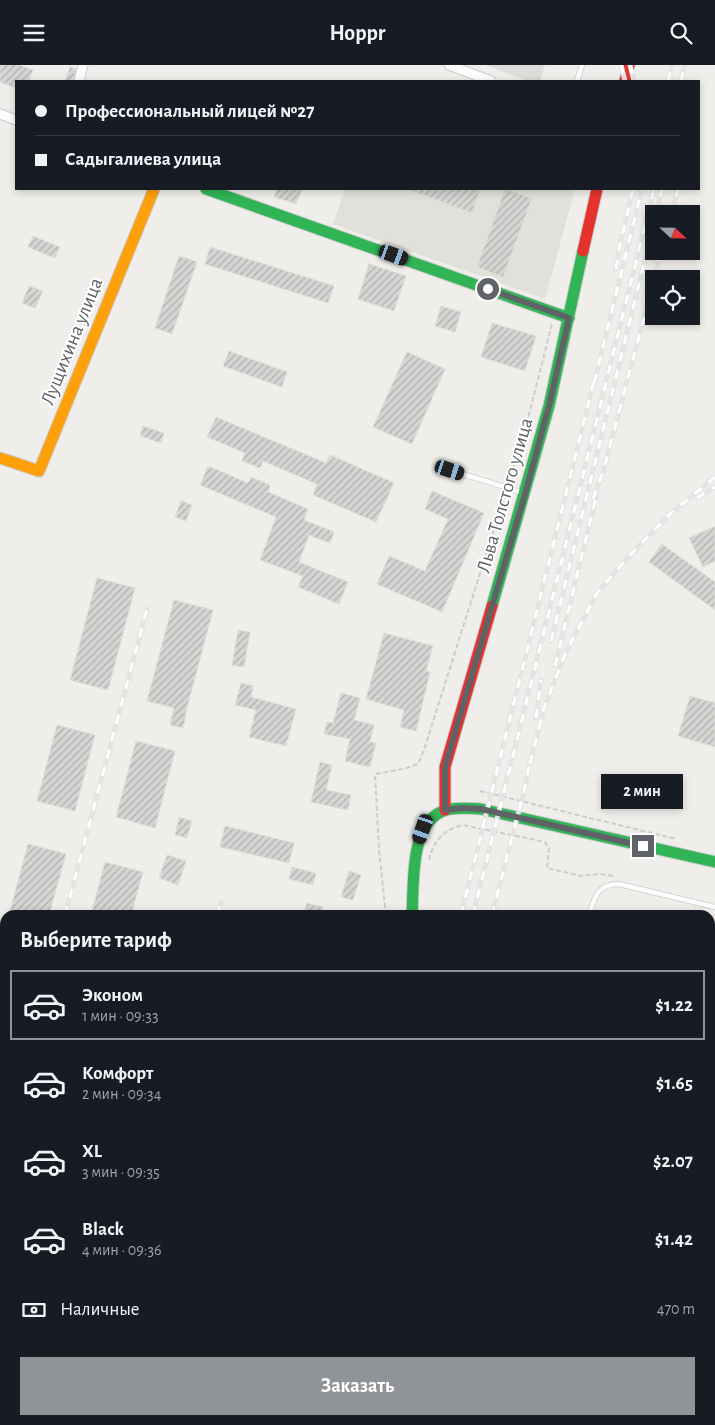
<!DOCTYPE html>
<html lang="ru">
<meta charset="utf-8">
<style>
body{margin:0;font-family:"Alegreya Sans",sans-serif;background:#242831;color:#f1f3f6;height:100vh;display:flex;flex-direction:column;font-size:19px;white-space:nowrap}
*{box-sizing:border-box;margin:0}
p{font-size:16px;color:#9ea1a6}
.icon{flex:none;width:28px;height:28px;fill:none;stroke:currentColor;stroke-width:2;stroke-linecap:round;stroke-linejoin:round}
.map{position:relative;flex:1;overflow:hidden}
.panel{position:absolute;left:0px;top:845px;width:715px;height:515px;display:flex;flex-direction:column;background:#171b24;border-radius:15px 15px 0 0;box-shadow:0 2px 8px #0003}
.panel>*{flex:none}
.guide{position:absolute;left:15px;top:15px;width:685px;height:110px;border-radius:0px;box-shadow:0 2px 8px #0003;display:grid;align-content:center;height:110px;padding:0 20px;background:#171b24}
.needle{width:32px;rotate:112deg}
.controls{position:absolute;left:645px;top:140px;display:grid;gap:10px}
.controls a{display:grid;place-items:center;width:55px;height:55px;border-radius:0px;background:#171b24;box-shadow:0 2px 8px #0003;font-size:25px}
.end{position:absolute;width:22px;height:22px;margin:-11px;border:6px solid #5f6368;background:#fff;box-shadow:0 0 0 2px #fff}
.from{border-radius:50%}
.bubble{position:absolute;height:35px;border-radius:0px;background:#171b24;box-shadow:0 2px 8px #0003;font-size:16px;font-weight:700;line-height:35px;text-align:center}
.car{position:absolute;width:15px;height:30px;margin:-15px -8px;border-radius:6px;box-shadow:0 0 4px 1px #0007;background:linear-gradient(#222 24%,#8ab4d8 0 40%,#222 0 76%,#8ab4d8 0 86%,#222 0)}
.guide b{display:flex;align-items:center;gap:18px;height:48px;font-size:19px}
.guide b+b{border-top:1px solid #363941}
.guide i{width:12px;height:12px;background:#f1f3f6}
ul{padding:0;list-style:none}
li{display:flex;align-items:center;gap:15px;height:70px;margin:0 10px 8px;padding:0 10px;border:2px solid transparent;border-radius:0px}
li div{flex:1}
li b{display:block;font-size:19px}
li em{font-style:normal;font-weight:700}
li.current{border-color:#919496}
li>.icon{width:45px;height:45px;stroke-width:1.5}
h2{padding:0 20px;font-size:22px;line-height:60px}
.pay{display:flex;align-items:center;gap:12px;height:55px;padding:0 20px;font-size:19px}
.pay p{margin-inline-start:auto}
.primary-button{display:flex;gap:10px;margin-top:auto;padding:10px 20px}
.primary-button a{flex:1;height:58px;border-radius:0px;background:#919496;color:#fff;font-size:20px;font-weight:700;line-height:58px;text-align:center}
header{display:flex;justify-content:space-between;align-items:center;height:65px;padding:0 20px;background:#171b24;font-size:22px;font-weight:700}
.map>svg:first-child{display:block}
</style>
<header><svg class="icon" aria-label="menu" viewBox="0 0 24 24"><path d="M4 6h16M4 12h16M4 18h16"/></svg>Hoppr<svg class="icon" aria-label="search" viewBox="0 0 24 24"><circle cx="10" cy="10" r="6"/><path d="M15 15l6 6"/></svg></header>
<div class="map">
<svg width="715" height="1360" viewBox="0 0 715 1360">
<defs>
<pattern id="building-hatch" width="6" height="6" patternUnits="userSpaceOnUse" patternTransform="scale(1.25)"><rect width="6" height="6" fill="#d6d5d3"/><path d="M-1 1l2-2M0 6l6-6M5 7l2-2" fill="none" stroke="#b1b0af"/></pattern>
</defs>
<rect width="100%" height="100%" fill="#efeeea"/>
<!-- industrial -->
<g fill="#dfddda">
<polygon points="486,0 545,0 540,16 527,16"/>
<polygon points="0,1136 5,1139 5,1210 0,1207"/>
</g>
<!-- education -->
<polygon fill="#e2e0da" points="345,124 575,124 545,234 333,159"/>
<!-- building -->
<g fill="url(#building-hatch)" stroke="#deddd9">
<polygon points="0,0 19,0 33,5 29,16 16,16 16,23 0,17"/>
<polygon points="70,2 76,4 73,16 65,16"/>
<polygon points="277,124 302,124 296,139 274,132"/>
<polygon points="410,124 480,124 472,148 410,125"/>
<polygon points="505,124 532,133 503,212 477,202"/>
<polygon points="33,171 60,182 55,193 28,182"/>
<polygon points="210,182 334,221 328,238 205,199"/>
<polygon points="179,191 197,197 172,269 155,263"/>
<polygon points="369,199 406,211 394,246 358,234"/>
<polygon points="29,221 43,226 35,243 22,238"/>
<polygon points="441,241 461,247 455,267 435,261"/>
<polygon points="492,258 536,271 525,306 481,292"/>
<polygon points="229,286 287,307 282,322 223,301"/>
<polygon points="407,287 445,304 412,379 373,362"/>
<polygon points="216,352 326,398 330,390 394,418 376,457 313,430 317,419 263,396 260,403 242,396 245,388 207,372"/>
<polygon points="143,361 164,368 161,378 140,371"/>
<polygon points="208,401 248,418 251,412 270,420 268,427 308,444 304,455 334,467 330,478 309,470 299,497 348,517 339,539 298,522 303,511 260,495 276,452 200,420"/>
<polygon points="432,426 484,448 442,547 377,519 389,491 425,506 448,454 425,444"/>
<polygon points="181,436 192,440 186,456 175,452"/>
<polygon points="715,461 715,496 703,502 689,473"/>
<polygon points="662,479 715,517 715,545 649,497"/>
<polygon points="97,513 135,523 108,625 70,615"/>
<polygon points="174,535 213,545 185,650 186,650 183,663 170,660 174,643 147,636"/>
<polygon points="238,565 250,567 244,602 232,600"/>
<polygon points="384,568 433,581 426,606 430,607 416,666 400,662 404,645 366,634"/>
<polygon points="241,618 253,621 251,632 296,644 286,681 249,672 256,645 235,640"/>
<polygon points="341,628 360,633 354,655 374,660 370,677 376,678 370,702 345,696 350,674 324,669 327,657 333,658"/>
<polygon points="690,631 715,638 715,682 678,671"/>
<polygon points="57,660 95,670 75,746 37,736"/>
<polygon points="136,676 175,686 155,763 116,752"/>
<polygon points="320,697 332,700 326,725 351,730 348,745 311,737"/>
<polygon points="179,752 192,756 187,773 175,770"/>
<polygon points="225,761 294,778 289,798 220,782"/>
<polygon points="28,779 66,789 49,850 9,850"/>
<polygon points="167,790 186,796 178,820 159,813"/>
<polygon points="105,797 143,807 131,850 91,850"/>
<polygon points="292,802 316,808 313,820 289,814"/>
<polygon points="349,806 361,810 353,835 341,832"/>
<polygon points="307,838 323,842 320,850 303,850"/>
</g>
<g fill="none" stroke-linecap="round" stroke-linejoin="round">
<defs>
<g id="lane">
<polyline points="577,16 582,0"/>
<polyline points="450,405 524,428"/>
<path d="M589,850C595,832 597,819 619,819L715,842"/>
<polyline points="710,901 715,895"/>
<polyline points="0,1175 5,1176"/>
<polyline points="589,1355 589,1360"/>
</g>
<g id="street">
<polyline points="449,0 491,16"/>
<polyline points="79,16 83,0"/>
<polyline points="0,49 16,55"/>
</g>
<g id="fast">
<polyline points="206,124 569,253"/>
<polyline points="492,541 549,341 583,186"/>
<path d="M412,850C414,819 409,756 446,745C457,742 470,743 481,744L715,797"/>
</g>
<g id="slow">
<polyline points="0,393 39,406 154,124"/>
<polyline points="295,1360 297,1355"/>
</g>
<g id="jam">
<polyline points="625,16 629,0"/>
<polyline points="583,186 597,124"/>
<polyline points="445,745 445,702 492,541"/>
</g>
</defs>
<!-- lane casing -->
<use href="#lane" stroke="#cbcccc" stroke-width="6"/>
<!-- street casing -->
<use href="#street" stroke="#cbcccc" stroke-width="11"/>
<!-- fast casing -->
<use href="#fast" stroke="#cacacb" stroke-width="13"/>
<!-- slow casing -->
<use href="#slow" stroke="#cacacb" stroke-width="13"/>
<!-- jam casing -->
<use href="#jam" stroke="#cacacb" stroke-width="13"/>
<!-- path -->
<g stroke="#cacfcc" stroke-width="2" stroke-dasharray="5 2.5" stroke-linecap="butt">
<polyline points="509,416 525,365 552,259"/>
<polyline points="480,726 676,774"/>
<path d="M429,795C434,775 443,765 463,760L545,777L549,783L547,803L581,811L599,809L613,811"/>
<polyline points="386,850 379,785 375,709 403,704 418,699 424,685 504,433"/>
</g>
<!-- lane -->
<use href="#lane" stroke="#fdfcfc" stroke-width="4.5"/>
<!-- street -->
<use href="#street" stroke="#fdfcfc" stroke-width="9"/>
<!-- fast -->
<use href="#fast" stroke="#30b455" stroke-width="11"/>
<!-- slow -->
<use href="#slow" stroke="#ff9f0a" stroke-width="11"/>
<!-- jam -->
<use href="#jam" stroke="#e5322d" stroke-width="11"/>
<defs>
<g id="rail">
<polyline points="621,0 625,16"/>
<polyline points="630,0 634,16"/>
<polyline points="668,16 672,0"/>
<polyline points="681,16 685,0"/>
<polyline points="656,149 662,124"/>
<polyline points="671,149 678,124"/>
<polyline points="616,204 619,184 633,124"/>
<polyline points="654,214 661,186"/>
<polyline points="594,318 642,124"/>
<polyline points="697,433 715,422"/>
<polyline points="593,434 603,407 654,215"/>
<polyline points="551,576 654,158"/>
<polyline points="555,601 597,428"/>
<polyline points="536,653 541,615"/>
<polyline points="530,699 544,643 566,587 597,528 631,489 671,448 715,412"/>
<polyline points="65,850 147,544"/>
<polyline points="217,850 221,837"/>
<polyline points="461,850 595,312"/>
<path d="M473,850C534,608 594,366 654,124"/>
<polyline points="492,850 524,726 531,692"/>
<polyline points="135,1355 138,1360"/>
<polyline points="177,1355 179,1360"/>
<polyline points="336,1360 337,1355"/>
<polyline points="346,1360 347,1355"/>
<polyline points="473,1360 475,1355"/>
<polyline points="496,1360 496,1355"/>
</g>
</defs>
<!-- rail casing -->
<use href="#rail" stroke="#e4e4e4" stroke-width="5"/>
<!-- rail -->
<use href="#rail" stroke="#fff" stroke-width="3" stroke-dasharray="9" stroke-linecap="butt"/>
</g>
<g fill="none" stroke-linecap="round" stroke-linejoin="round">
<!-- route -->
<polyline stroke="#5f6368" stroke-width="6" points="488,224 569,253 549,341 525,429 445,702 445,745 462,743 481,744 643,781"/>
</g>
<g text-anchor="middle" stroke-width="4" stroke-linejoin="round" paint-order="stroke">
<!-- street labels -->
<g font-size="20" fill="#5f6368" stroke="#fff">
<text transform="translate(71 276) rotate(-68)" y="7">Лущихина улица</text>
<text transform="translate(504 430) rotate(-74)" y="7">Льва Толстого улица</text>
</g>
</g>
</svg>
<div class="controls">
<a><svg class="needle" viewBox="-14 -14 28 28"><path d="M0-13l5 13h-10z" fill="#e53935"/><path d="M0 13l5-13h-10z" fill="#9ea1a6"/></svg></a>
<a><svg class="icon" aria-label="locate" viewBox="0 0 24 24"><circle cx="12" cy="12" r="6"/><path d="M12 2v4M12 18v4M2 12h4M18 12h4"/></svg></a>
</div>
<i class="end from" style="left:488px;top:224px"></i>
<i class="end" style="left:643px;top:781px"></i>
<div class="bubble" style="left:601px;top:709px;width:82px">2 мин</div>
<i class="car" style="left:394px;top:190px;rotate:110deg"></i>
<i class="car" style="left:450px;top:405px;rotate:108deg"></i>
<i class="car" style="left:423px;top:764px;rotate:199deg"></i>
<div class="guide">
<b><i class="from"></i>Профессиональный лицей №27</b>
<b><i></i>Садыгалиева улица</b>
</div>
<section class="panel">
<h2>Выберите тариф</h2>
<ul>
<li class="current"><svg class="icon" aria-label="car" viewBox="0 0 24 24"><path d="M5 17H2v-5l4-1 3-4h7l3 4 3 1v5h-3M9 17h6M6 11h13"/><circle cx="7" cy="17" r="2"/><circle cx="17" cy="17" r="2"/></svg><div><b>Эконом</b><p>1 мин · 09:33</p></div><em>$1.22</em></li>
<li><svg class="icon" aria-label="car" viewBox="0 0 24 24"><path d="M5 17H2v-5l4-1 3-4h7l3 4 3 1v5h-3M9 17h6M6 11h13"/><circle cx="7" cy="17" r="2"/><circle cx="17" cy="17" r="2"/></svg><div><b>Комфорт</b><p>2 мин · 09:34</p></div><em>$1.65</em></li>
<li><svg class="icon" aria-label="car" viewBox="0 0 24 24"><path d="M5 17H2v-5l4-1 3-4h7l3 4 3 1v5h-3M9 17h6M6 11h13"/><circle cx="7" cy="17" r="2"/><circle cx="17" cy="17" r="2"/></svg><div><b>XL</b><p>3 мин · 09:35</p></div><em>$2.07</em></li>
<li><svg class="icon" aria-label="car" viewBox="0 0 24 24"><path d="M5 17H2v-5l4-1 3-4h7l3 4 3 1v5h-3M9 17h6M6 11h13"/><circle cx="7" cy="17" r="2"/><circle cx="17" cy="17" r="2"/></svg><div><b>Black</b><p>4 мин · 09:36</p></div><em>$1.42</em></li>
</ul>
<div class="pay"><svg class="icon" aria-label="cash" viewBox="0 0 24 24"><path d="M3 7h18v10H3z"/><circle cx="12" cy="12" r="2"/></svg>Наличные<p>470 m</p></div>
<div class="primary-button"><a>Заказать</a></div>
</section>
</div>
